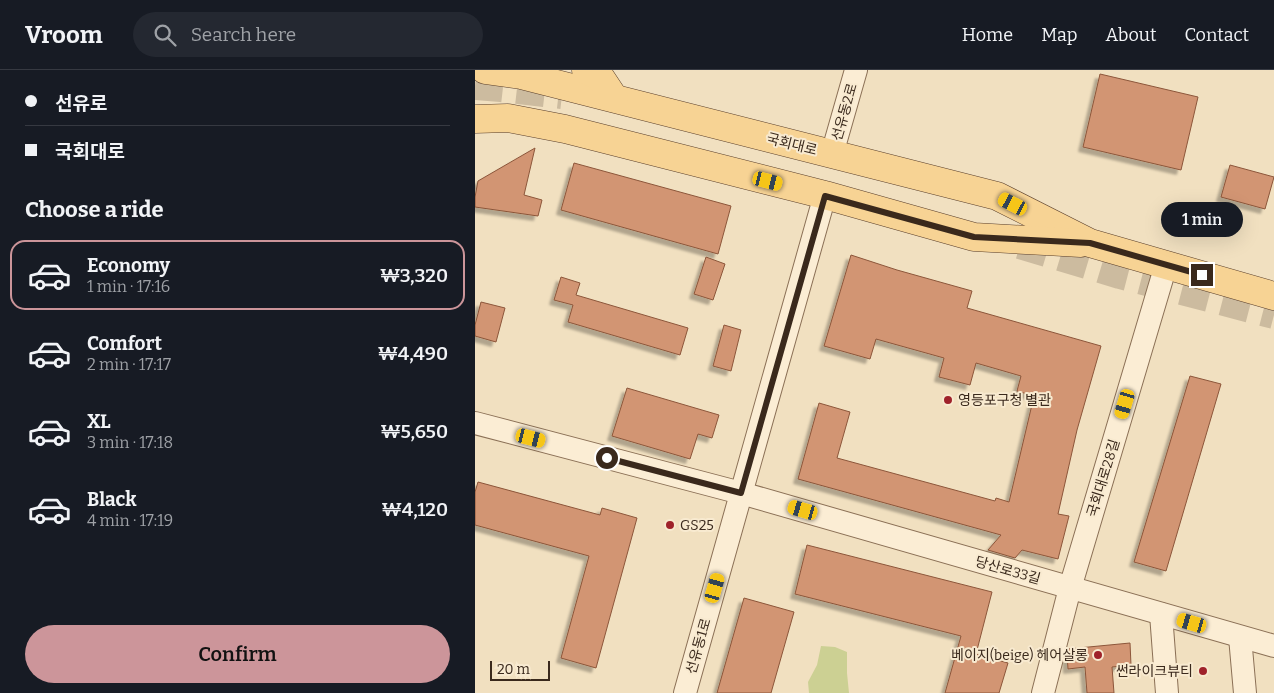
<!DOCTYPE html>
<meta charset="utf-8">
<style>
body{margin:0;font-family:Bitter,"Noto Sans KR",serif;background:#242831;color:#f1f3f6;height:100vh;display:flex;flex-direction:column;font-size:19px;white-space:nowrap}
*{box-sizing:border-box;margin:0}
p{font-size:16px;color:#9ea1a6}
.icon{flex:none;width:28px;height:28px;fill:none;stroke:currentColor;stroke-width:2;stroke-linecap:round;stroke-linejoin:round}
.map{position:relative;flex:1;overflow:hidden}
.side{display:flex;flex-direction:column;background:#171b24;width:475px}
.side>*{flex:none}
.hud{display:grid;align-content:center;height:110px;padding:0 25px;background:#171b24}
.scale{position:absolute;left:15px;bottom:12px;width:60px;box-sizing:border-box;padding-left:5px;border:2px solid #3a291c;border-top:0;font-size:14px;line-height:18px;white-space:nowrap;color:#3a291c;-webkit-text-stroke:4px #f8ead0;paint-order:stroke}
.end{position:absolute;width:22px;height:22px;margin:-11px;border:6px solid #3a291c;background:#fff;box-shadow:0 0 0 2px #fff}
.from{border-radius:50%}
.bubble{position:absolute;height:35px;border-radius:18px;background:#171b24;box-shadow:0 5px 20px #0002;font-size:16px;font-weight:600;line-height:35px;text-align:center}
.car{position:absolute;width:15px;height:30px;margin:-15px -8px;border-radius:6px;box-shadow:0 0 4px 1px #0007;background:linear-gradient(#f5c518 24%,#345 0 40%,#f5c518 0 76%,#345 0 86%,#f5c518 0)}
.hud b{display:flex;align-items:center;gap:18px;height:48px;font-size:19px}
.hud b+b{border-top:1px solid #363941}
.hud i{width:12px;height:12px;background:#f1f3f6}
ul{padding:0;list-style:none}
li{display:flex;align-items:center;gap:15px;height:70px;margin:0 10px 8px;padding:0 15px;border:2px solid transparent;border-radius:15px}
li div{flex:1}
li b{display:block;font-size:19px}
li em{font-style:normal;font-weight:600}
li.current{border-color:#cc959a}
li>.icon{width:45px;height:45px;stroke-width:1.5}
h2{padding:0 25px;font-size:22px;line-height:60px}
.primary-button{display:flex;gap:10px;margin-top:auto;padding:10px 25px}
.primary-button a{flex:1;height:58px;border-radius:30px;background:#cc959a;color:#111;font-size:20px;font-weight:600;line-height:58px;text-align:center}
header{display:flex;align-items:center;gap:30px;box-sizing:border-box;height:70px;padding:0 25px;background:#171b24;border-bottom:1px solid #363941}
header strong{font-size:24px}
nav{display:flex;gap:28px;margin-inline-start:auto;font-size:18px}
.search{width:350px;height:45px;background:#242831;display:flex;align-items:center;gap:12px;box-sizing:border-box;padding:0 18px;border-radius:28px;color:#9ea1a6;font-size:19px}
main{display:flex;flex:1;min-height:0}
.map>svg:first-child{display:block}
</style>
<header>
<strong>Vroom</strong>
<div class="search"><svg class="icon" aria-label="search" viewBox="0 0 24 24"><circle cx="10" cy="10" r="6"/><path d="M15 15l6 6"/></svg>Search here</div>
<nav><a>Home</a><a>Map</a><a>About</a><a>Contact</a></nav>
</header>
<main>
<section class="side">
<div class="hud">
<b><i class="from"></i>선유로</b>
<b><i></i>국회대로</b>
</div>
<h2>Choose a ride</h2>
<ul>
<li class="current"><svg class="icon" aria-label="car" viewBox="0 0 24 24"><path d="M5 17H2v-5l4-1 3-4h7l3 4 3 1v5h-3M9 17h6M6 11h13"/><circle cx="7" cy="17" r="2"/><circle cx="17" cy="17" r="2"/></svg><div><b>Economy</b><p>1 min · 17:16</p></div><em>₩3,320</em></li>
<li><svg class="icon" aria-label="car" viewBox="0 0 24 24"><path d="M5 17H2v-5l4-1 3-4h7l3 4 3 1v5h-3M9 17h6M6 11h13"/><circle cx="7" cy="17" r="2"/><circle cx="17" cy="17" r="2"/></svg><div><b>Comfort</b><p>2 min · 17:17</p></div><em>₩4,490</em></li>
<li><svg class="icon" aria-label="car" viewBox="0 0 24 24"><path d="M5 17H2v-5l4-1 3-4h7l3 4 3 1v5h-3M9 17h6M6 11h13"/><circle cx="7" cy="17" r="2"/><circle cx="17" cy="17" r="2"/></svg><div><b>XL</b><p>3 min · 17:18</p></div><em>₩5,650</em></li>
<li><svg class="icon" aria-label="car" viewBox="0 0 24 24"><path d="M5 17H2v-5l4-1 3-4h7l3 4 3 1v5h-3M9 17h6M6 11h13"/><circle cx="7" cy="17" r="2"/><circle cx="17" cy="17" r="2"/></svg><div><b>Black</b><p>4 min · 17:19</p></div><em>₩4,120</em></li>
</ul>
<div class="primary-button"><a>Confirm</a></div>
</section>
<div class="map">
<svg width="799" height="623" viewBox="0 0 799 623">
<defs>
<filter id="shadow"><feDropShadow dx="-4.5" dy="4.5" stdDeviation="1" flood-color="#0004"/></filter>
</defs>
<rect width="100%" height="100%" fill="#f1e0c0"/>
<!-- green -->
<polygon fill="#ccd093" points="346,576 360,577 372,582 372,603 374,623 334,623 333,612 342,595"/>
<!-- building -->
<g fill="#d29573" stroke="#8c563a" filter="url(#shadow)">
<polygon points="625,4 723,27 706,100 608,77"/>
<polygon points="60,78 49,125 67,130 63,146 0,137 0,127 3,111"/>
<polygon points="99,93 256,136 243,184 86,140"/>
<polygon points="755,95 799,107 790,139 746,127"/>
<polygon points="376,185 422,200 497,221 492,238 626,276 602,360 583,444 594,446 583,489 547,480 540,488 513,480 526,465 323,409 344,333 375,342 362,388 520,431 521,428 534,432 559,326 542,321 546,306 501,293 495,315 464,307 469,288 401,269 395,289 349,276"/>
<polygon points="231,187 250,194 238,230 219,224"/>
<polygon points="86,207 105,213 101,225 213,258 205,285 93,252 98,235 79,230"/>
<polygon points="6,232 30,238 21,272 0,266 0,255"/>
<polygon points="249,255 266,260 256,301 238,296"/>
<polygon points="715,306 746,314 691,501 659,492"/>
<polygon points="152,318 244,345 237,368 223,364 215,389 137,366"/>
<polygon points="3,412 125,445 127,438 162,448 121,598 86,588 114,486 0,455 0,422"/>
<polygon points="332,475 517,522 501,584 533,593 524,623 470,623 486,566 320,524"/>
<polygon points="269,528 319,542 296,623 242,623"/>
<polygon points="655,573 656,595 637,597 639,623 612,623 610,597 593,599 592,584 593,579"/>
</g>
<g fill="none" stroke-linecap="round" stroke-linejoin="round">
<!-- highway-tunnel -->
<g stroke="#ccbb9f" stroke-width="28" stroke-dasharray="28 14" stroke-linecap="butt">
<polyline points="0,16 26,18 87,25"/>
<polyline points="545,175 645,205 799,245"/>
</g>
<defs>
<g id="minor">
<polyline points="357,84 381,0"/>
<polyline points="0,353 266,423 799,576"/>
<polyline points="686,544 692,623"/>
<polyline points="765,567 770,623"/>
<polyline points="210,623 350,125"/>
<polyline points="568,623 595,518 691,195"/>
</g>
<g id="major">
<polyline points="10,0 46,5 522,126 615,173 799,226"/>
<polyline points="111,0 125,7 139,28"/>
<polyline points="0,49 33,48 90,59 350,125 499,167 606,173"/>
</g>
</defs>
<!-- minor casing -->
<use href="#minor" stroke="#8b7056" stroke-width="24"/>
<!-- major casing -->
<use href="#major" stroke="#593e2b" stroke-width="29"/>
<!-- minor -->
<use href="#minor" stroke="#fbedd4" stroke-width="22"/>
<!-- major -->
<use href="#major" stroke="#f7d394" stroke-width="28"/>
</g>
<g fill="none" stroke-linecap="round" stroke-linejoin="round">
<!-- route -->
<polyline stroke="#3a291c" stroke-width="6" points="132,388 266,423 350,126 499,167 615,173 727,205"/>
</g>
<!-- markers -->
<g fill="#9f222a" stroke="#f8ead0" stroke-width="2">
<circle cx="473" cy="330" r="5"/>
<circle cx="195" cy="455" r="5"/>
<circle cx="623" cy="585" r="5"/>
<circle cx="728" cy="601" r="5"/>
</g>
<g text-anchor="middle" stroke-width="4" stroke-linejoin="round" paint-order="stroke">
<!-- street labels -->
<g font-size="14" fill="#3a291c" stroke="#f8ead0">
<text transform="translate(369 42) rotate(-74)" y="5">선유동2로</text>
<text transform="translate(317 74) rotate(14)" y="5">국회대로</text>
<text transform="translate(628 408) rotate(-73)" y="5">국회대로28길</text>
<text transform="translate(533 500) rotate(16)" y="5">당산로33길</text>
<text transform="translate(223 576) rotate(-74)" y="5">선유동1로</text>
</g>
<!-- poi labels -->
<g font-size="14" fill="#3a291c" stroke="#f8ead0" text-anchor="start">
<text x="483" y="335">영등포구청 별관</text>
<text x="205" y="460">GS25</text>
<text x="613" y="590" text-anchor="end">베이지(beige) 헤어살롱</text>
<text x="718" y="606" text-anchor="end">썬라이크뷰티</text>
</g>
</g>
</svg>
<div class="scale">20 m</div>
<i class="end from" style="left:132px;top:388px"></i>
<i class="end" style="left:727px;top:205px"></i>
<div class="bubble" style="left:686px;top:132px;width:82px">1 min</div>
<i class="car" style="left:293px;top:111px;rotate:104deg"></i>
<i class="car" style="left:538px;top:134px;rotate:297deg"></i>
<i class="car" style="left:650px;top:334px;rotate:197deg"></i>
<i class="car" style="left:56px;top:368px;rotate:104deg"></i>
<i class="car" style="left:328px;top:440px;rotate:286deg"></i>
<i class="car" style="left:240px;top:518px;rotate:16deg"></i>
<i class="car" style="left:717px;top:553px;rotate:286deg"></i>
</div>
</main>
